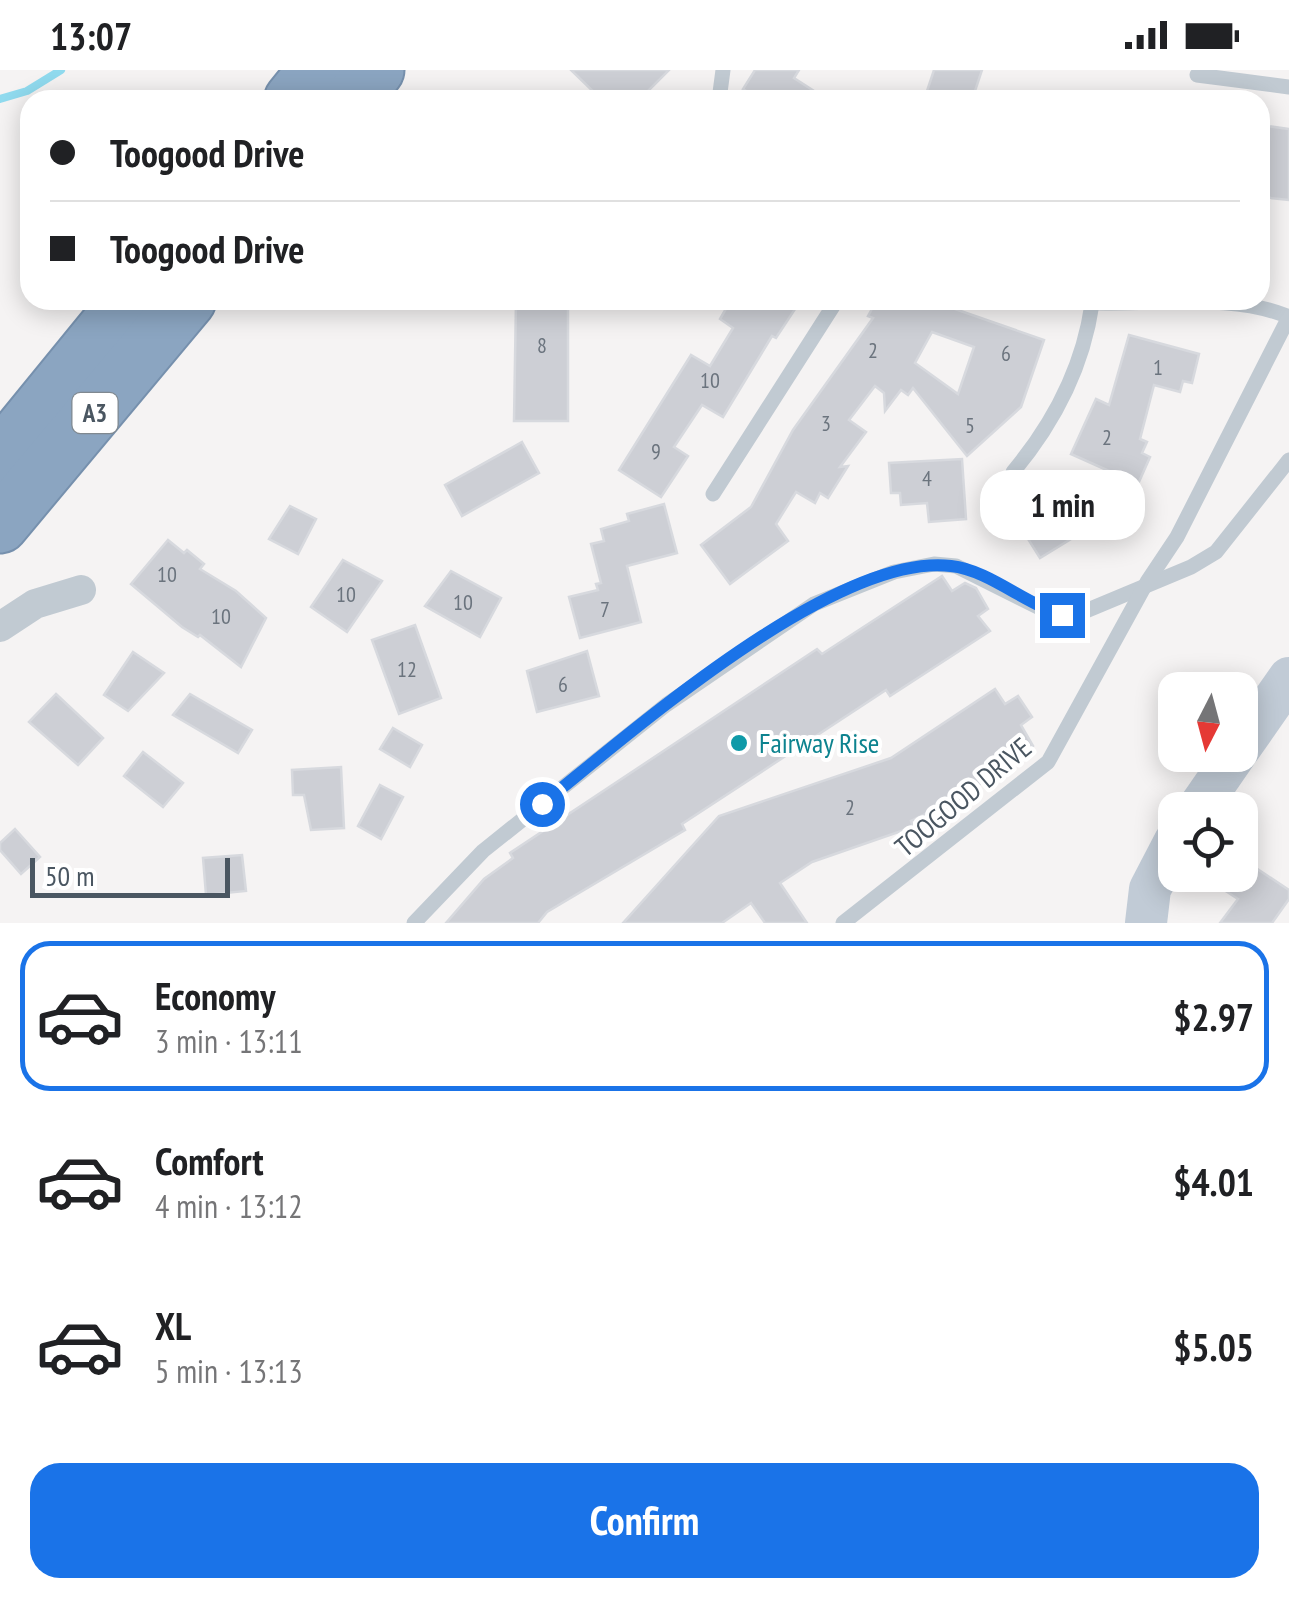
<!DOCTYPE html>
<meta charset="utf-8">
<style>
body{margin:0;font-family:"PT Sans Narrow",sans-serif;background:#f6f6f6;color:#202124;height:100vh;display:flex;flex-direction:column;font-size:38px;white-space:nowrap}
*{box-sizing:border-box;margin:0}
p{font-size:32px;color:#757577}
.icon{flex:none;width:55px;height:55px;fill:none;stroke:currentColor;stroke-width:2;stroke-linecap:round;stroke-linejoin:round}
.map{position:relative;height:853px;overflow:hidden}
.drawer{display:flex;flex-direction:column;background:#fff;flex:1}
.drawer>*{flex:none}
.banner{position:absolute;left:20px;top:20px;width:1250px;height:220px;border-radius:30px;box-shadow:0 5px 25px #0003;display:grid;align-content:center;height:220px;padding:0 30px;background:#fff}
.needle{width:65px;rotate:186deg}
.controls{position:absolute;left:1158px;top:602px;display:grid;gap:20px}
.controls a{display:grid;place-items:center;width:100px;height:100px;border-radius:20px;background:#fff;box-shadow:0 5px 25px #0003;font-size:50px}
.scale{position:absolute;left:30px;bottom:25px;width:200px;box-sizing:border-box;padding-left:10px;border:5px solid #4a5661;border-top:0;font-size:28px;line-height:35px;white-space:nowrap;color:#4a5661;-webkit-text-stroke:8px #fff;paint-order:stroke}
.end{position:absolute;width:45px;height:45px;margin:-22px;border:12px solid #1a73e8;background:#fff;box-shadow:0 0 0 5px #fff}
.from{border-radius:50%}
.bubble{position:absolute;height:70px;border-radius:30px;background:#fff;box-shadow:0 5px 25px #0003;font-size:32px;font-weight:700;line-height:70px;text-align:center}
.banner b{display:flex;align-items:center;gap:35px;height:95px;font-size:38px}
.banner b+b{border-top:2px solid #e0e0e0}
.banner i{width:25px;height:25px;background:#202124}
ul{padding:18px 0 0;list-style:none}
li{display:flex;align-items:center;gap:30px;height:150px;margin:0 20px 15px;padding:0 10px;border:5px solid transparent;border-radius:30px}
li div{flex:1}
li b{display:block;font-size:38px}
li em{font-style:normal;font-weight:700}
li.current{border-color:#1a73e8}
li>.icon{width:90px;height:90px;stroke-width:1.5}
.button{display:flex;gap:20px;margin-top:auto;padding:20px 30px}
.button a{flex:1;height:115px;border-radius:30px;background:#1a73e8;color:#fff;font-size:40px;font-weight:700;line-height:115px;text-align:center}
.status{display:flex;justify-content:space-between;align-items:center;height:70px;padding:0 50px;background:#fff;direction:ltr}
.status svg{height:28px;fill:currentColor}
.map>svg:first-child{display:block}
</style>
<div class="status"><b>13:07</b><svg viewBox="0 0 49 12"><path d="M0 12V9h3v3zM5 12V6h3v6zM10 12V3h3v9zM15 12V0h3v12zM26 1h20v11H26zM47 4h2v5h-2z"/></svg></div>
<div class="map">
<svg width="1289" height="853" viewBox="0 0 1289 853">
<rect width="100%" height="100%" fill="#f5f3f3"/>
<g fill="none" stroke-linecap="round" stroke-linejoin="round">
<!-- stream -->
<polyline stroke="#90daee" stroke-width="8" points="0,29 27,21 61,0"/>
</g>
<!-- building -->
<g fill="#cdcfd5" stroke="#d7d9de" stroke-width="2.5" fill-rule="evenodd">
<polygon points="571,0 669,0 639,30 602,30"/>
<polygon points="755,0 799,0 794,8 828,30 760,30 743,19"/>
<polygon points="934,0 982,0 972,30 924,30"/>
<polygon points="1260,55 1289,59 1289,130 1262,127 1267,95 1260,94"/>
<polygon points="516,230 568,230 568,351 514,351"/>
<polygon points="731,230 801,230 776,268 772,266 723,347 702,335 674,377 688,386 661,427 619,400 691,285 710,296 733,258 720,249"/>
<path d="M877,230H960L955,239L1044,270L1021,337L967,386L913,318L908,325L901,320L885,341L884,323L875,316L849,350L866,362L840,397L848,396L828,428L820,423L815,433L796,422L776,454L788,471L730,514L701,475L751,437L793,360L873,248L868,246ZM932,262L974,277L958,324L915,293Z"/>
<polygon points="1129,265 1199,284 1192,313 1183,311 1180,322 1154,315 1140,369 1147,372 1142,383 1150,387 1138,414 1071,384 1096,329 1109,335"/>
<polygon points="522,372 539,403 462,446 445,415"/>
<polygon points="962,389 966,449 929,452 927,433 901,435 900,423 891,423 889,393"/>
<polygon points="1086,406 1110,445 1040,488 1023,461 1052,443 1045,431"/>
<polygon points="664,434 677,483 627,496 641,552 580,568 569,527 598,520 596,514 601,513 591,474 604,471 601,459 629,451 627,444"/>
<polygon points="290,436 316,449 298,484 269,469"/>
<polygon points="168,470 184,483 187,480 204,494 200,499 236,521 266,548 241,597 200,565 198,567 182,557 131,514"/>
<polygon points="343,490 382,511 347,562 311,537"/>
<polygon points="451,501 501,528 480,567 425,536"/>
<polygon points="942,506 952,521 965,513 976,518 988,539 978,546 990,561 890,626 886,620 682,754 685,760 547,842 538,853 446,853 484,809 513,788 510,783 817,579 822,584"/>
<polygon points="415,555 441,628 399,644 372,570"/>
<polygon points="587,581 599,626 537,642 527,601"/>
<polygon points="133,582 164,603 128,641 104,625"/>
<polygon points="995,619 1005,634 1018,626 1032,647 1021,655 1033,676 945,739 942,736 911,751 913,757 812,792 780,813 807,853 765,853 751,833 722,853 623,853 719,746 891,688"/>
<polygon points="56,624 103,668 78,695 29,652"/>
<polygon points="190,624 252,660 238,683 173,645"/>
<polygon points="393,658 422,675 410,697 380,679"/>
<polygon points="143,682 183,713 163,737 124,706"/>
<polygon points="341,697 344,758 311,760 304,725 293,725 292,700"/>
<polygon points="380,715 403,727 381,769 358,756"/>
<polygon points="15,759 40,787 21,804 0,780 0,773"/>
<polygon points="242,785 246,821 206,825 203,788"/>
<polygon points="1244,790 1289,820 1289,829 1272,853 1220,853 1238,829 1224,820 1234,805 1240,805"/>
</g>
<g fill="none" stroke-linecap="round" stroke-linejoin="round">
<defs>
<g id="highway">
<polyline points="292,30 316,0"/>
<polyline points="352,30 376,0"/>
<polyline points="0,388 129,230"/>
<polyline points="0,455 188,230"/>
</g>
</defs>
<!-- highway casing -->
<use href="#highway" stroke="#7690ad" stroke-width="59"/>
<!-- lane -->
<g stroke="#c1cad2" stroke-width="15">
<polyline points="1197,5 1289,17"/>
<polyline points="719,30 723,0"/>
<path d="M1062,230C1133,240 1225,219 1289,247"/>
<path d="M1013,402C1053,354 1083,297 1092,234"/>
<polyline points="713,424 837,230"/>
<polyline points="414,853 483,781 666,635 814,534 894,502 934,494 956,496 1042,539 1076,545 1191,497 1216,482 1289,390"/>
<polyline points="843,853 1048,692 1147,512 1177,467 1289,247"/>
</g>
<!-- street -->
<polyline stroke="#c1cad2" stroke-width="30" points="0,557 35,534 81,520"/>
<!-- secondary -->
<g stroke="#c1cbd6" stroke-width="42">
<polyline points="1240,678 1289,608"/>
<polyline points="1197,740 1235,685"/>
<polyline points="1146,853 1150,819 1175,771"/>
</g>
<!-- highway -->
<use href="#highway" stroke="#8ba5c1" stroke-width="55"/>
</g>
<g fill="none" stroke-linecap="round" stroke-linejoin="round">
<!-- route -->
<path stroke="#1a73e8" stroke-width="12" d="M542,734C631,663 835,482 951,496C989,500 1025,534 1062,545"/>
</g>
<!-- markers -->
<circle fill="#0f9aa8" stroke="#fff" stroke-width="4" cx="739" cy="673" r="10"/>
<g text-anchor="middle" stroke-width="8" stroke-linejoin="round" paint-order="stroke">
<!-- number labels -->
<g font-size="22" fill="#6b747e">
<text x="542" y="283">8</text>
<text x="873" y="288">2</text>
<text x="1006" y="291">6</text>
<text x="1158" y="305">1</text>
<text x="710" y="318">10</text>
<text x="826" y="361">3</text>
<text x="970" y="363">5</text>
<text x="1107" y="375">2</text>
<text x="656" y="389">9</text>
<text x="927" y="416">4</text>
<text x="167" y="512">10</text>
<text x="346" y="532">10</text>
<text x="463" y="540">10</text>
<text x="605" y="547">7</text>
<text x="221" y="554">10</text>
<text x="407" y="607">12</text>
<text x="563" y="622">6</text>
<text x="850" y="745">2</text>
</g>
<!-- shield labels -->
<rect fill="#fff" stroke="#808990" stroke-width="2.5" x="72.5" y="323" width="45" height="40" rx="8"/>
<g font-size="25" font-weight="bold" fill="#4a5661">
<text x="95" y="352">A3</text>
</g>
<!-- culture labels -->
<g font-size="28" fill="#0d838f" stroke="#fff" text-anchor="start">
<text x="759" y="683">Fairway Rise</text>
</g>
<!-- street labels -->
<g font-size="28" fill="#4a5661" stroke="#fff">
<text transform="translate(963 727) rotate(-40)" y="10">TOOGOOD DRIVE</text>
</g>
</g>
</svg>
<div class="controls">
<a><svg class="needle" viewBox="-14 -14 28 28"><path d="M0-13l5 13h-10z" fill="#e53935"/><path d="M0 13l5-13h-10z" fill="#757577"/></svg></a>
<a><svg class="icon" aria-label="locate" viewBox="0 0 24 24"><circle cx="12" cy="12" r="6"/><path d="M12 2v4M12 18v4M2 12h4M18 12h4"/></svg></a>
</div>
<div class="scale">50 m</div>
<i class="end from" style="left:542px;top:734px"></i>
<i class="end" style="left:1062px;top:545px"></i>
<div class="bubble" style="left:980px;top:400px;width:165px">1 min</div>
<div class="banner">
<b><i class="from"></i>Toogood Drive</b>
<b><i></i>Toogood Drive</b>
</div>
</div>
<section class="drawer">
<ul>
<li class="current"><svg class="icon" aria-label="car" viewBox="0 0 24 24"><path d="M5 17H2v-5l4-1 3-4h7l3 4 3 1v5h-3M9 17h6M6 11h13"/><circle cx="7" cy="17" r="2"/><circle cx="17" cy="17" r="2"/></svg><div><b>Economy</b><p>3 min · 13:11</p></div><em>$2.97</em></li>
<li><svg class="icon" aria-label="car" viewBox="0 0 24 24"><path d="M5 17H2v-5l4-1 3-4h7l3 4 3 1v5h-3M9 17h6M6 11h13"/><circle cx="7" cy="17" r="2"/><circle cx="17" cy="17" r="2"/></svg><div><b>Comfort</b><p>4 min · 13:12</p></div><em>$4.01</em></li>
<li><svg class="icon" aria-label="car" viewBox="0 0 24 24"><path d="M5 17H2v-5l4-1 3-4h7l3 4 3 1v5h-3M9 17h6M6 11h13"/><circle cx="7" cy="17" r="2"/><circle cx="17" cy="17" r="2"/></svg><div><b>XL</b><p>5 min · 13:13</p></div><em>$5.05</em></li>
</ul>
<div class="button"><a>Confirm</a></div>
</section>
